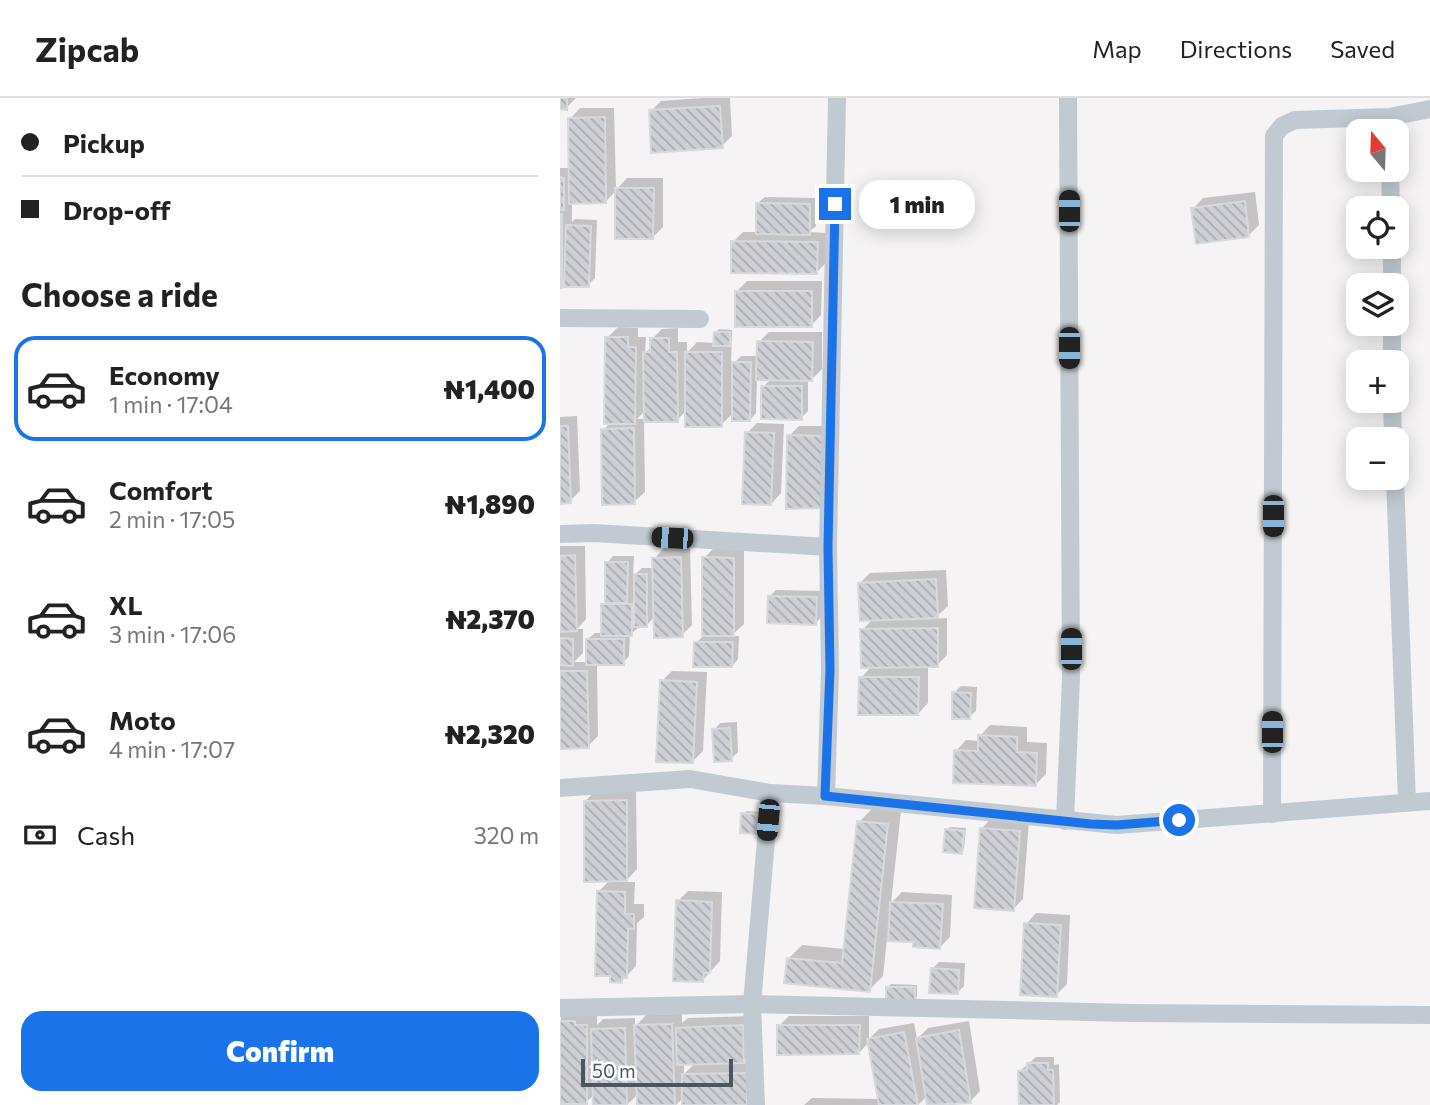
<!DOCTYPE html>
<meta charset="utf-8">
<style>
body{margin:0;font-family:Commissioner,sans-serif;background:#f2f2f2;color:#222;height:100vh;display:flex;flex-direction:column;font-size:26px;white-space:nowrap}
*{box-sizing:border-box;margin:0}
p{font-size:23px;color:#767676}
.icon{flex:none;width:38px;height:38px;fill:none;stroke:currentColor;stroke-width:2;stroke-linecap:round;stroke-linejoin:round}
.map{position:relative;flex:1;overflow:hidden}
.drawer{display:flex;flex-direction:column;background:#fff;width:560px}
.drawer>*{flex:none}
.top-card{display:grid;align-content:center;height:154px;padding:0 21px;background:#fff}
.needle{width:46px;rotate:341deg}
.buttons{position:absolute;left:786px;top:21px;display:grid;gap:14px}
.buttons a{display:grid;place-items:center;width:63px;height:63px;border-radius:14px;background:#fff;box-shadow:0 4px 18px #0003;font-size:35px}
.scale{position:absolute;left:21px;bottom:18px;width:152px;box-sizing:border-box;padding-left:7px;border:4px solid #4a5661;border-top:0;font-size:19px;line-height:24px;white-space:nowrap;color:#4a5661;-webkit-text-stroke:5px #fff;paint-order:stroke}
.end{position:absolute;width:32px;height:32px;margin:-16px;border:9px solid #1a73e8;background:#fff;box-shadow:0 0 0 4px #fff}
.from{border-radius:50%}
.bubble{position:absolute;height:49px;border-radius:21px;background:#fff;box-shadow:0 4px 18px #0003;font-size:23px;font-weight:800;line-height:49px;text-align:center}
.car{position:absolute;width:21px;height:42px;margin:-21px -10px;border-radius:9px;box-shadow:0 0 5px 2px #0007;background:linear-gradient(#222 24%,#8ab4d8 0 40%,#222 0 76%,#8ab4d8 0 86%,#222 0)}
.top-card b{display:flex;align-items:center;gap:24px;height:66px;font-size:26px}
.top-card b+b{border-top:2px solid #e0e0e0}
.top-card i{width:18px;height:18px;background:#222}
ul{padding:0;list-style:none}
li{display:flex;align-items:center;gap:21px;height:105px;margin:0 14px 10px;padding:0 7px;border:4px solid transparent;border-radius:21px}
li div{flex:1}
li b{display:block;font-size:26px}
li em{font-style:normal;font-weight:800}
li.current{border-color:#1a73e8}
li>.icon{width:63px;height:63px;stroke-width:1.5}
h2{padding:0 21px;font-size:32px;line-height:84px}
.pay{display:flex;align-items:center;gap:18px;height:77px;padding:0 21px;font-size:26px}
.pay p{margin-inline-start:auto}
.primary-button{display:flex;gap:14px;margin-top:auto;padding:14px 21px}
.primary-button a{flex:1;height:80px;border-radius:21px;background:#1a73e8;color:#fff;font-size:28px;font-weight:800;line-height:80px;text-align:center}
header{display:flex;align-items:center;gap:42px;box-sizing:border-box;height:98px;padding:0 35px;background:#fff;border-bottom:2px solid #e0e0e0}
header strong{font-size:33px}
nav{display:flex;gap:38px;margin-inline-start:auto;font-size:24px}
main{display:flex;flex:1;min-height:0}
.map>svg:first-child{display:block}
</style>
<header>
<strong>Zipcab</strong>
<nav><a>Map</a><a>Directions</a><a>Saved</a></nav>
</header>
<main>
<section class="drawer">
<div class="top-card">
<b><i class="from"></i>Pickup</b>
<b><i></i>Drop-off</b>
</div>
<h2>Choose a ride</h2>
<ul>
<li class="current"><svg class="icon" aria-label="car" viewBox="0 0 24 24"><path d="M5 17H2v-5l4-1 3-4h7l3 4 3 1v5h-3M9 17h6M6 11h13"/><circle cx="7" cy="17" r="2"/><circle cx="17" cy="17" r="2"/></svg><div><b>Economy</b><p>1 min · 17:04</p></div><em>₦1,400</em></li>
<li><svg class="icon" aria-label="car" viewBox="0 0 24 24"><path d="M5 17H2v-5l4-1 3-4h7l3 4 3 1v5h-3M9 17h6M6 11h13"/><circle cx="7" cy="17" r="2"/><circle cx="17" cy="17" r="2"/></svg><div><b>Comfort</b><p>2 min · 17:05</p></div><em>₦1,890</em></li>
<li><svg class="icon" aria-label="car" viewBox="0 0 24 24"><path d="M5 17H2v-5l4-1 3-4h7l3 4 3 1v5h-3M9 17h6M6 11h13"/><circle cx="7" cy="17" r="2"/><circle cx="17" cy="17" r="2"/></svg><div><b>XL</b><p>3 min · 17:06</p></div><em>₦2,370</em></li>
<li><svg class="icon" aria-label="car" viewBox="0 0 24 24"><path d="M5 17H2v-5l4-1 3-4h7l3 4 3 1v5h-3M9 17h6M6 11h13"/><circle cx="7" cy="17" r="2"/><circle cx="17" cy="17" r="2"/></svg><div><b>Moto</b><p>4 min · 17:07</p></div><em>₦2,320</em></li>
</ul>
<div class="pay"><svg class="icon" aria-label="cash" viewBox="0 0 24 24"><path d="M3 7h18v10H3z"/><circle cx="12" cy="12" r="2"/></svg>Cash<p>320 m</p></div>
<div class="primary-button"><a>Confirm</a></div>
</section>
<div class="map">
<svg width="870" height="1007" viewBox="0 0 870 1007">
<defs>
<pattern id="building-back-hatch" width="6" height="6" patternUnits="userSpaceOnUse" patternTransform="scale(1.75)"><rect width="6" height="6" fill="#cdcfd5"/><path d="M-1 5l2 2M0 0l6 6M5-1l2 2" fill="none" stroke="#a8abb0"/></pattern>
</defs>
<rect width="100%" height="100%" fill="#f5f3f3"/>
<!-- shadow -->
<g fill="#0003" fill-rule="evenodd">
<polygon points="0,0 16,0 6,10 0,10"/>
<polygon points="143,0 170,0 172,38 162,48 91,13 101,3"/>
<polygon points="20,10 54,10 56,92 67,80 103,80 103,129 93,139 57,92 45,104 12,104 12,124 15,121 37,122 35,180 28,187 6,183 0,188 0,70 11,70 10,21"/>
<polygon points="695,94 699,127 689,137 633,111 643,100"/>
<polygon points="205,99 256,100 256,128 249,134 267,135 267,164 256,175 173,144 183,134 198,134 198,105"/>
<polygon points="187,183 262,183 261,217 251,228 177,193"/>
<path d="M58,229L78,230V239H86L85,255L92,248V241L102,231L118,230V244H127V255L137,244L155,245L156,234L159,231L172,232L171,268L181,258H198L199,244L209,234H262V271L252,281H248V313L241,320L203,289L211,281H197L196,315L190,322L174,314L161,327L127,312L117,322H84L85,394L74,404L43,332L51,324L47,240ZM85,313V321H77Z"/>
<polygon points="17,318 20,393 10,403 0,404 0,319"/>
<polygon points="197,325 224,326 221,395 211,406 187,335"/>
<polygon points="239,328 273,328 273,398 229,338"/>
<polygon points="0,448 25,448 26,521 17,531 23,531 23,555 14,564 28,564 28,541 35,535 43,535 43,507 46,503 47,465 53,458 74,458 73,478 82,470 94,470 94,461 104,450 130,450 132,527 122,537 95,518 87,527 78,527 78,530 70,537 69,558 63,565 37,565 38,638 28,648 0,649"/>
<polygon points="154,450 184,450 184,526 171,538 179,538 178,561 172,568 136,545 143,538 144,460"/>
<polygon points="386,472 388,508 374,521 387,520 387,557 377,567 368,567 368,605 358,616 301,580 312,568 302,532 313,521 300,485 310,475"/>
<polygon points="216,492 263,493 262,518 256,525 209,499"/>
<polygon points="112,573 147,574 143,653 132,664 102,583"/>
<polygon points="401,588 417,589 416,613 409,619 394,595"/>
<polygon points="177,624 178,654 171,661 154,632 160,625"/>
<polygon points="430,627 467,629 467,644 487,645 486,676 475,687 396,653 406,642 420,643 420,638"/>
<polygon points="76,692 77,771 65,784 75,784 74,806 84,806 84,819 77,825 76,868 62,883 38,794 50,782 25,703 36,693"/>
<polygon points="313,710 341,713 331,805 342,794 392,797 390,839 380,849 355,842 327,841 323,878 309,892 228,861 242,847 285,851 299,724"/>
<polygon points="186,713 199,714 198,732 195,735 183,716"/>
<polygon points="432,720 469,723 463,801 453,811 422,730"/>
<polygon points="390,729 406,730 404,751 401,754 387,732"/>
<polygon points="128,793 162,794 160,863 143,882 118,803"/>
<polygon points="476,815 510,817 507,886 496,897 466,826"/>
<polygon points="379,864 405,865 404,888 397,895 373,870"/>
<polygon points="331,886 357,887 357,899 354,902 328,889"/>
<path d="M122,916V925L128,920L193,918L194,953L181,965H196L192,1007H124V999L116,1007H79L78,996L67,1007H34V997L26,1004L0,1005L1,918L37,917V927L43,921L75,920V929L86,917ZM124,965H135L124,976Z"/>
<polygon points="229,918 309,918 309,941 319,931 354,925 357,941 368,930 409,923 420,993 410,1004 391,1007 369,1007 367,998 358,1007 244,1007 252,1000 320,1001 309,944 299,955 219,928"/>
<polygon points="476,959 494,959 494,967 499,966 500,1004 497,1007 461,1007 460,973"/>
</g>
<!-- building -->
<g fill="url(#building-back-hatch)" stroke="#d7d9de" stroke-width="2">
<polygon points="0,0 7,0 7,12 0,11"/>
<polygon points="160,8 163,50 91,55 89,12"/>
<polygon points="45,19 46,105 9,106 8,20"/>
<polygon points="0,79 4,80 4,112 0,112"/>
<polygon points="55,90 94,90 93,141 55,141"/>
<polygon points="685,103 689,139 636,146 631,110"/>
<polygon points="196,105 250,106 250,137 196,136"/>
<rect x="0" y="116" width="2" height="74"/>
<polygon points="6,127 31,128 29,189 4,189"/>
<polygon points="171,143 258,144 257,176 171,175"/>
<rect x="175" y="193" width="77" height="36"/>
<polygon points="154,234 170,234 170,248 153,248"/>
<polygon points="45,239 68,239 68,249 76,249 75,326 44,326"/>
<polygon points="90,240 109,240 109,254 117,254 118,324 84,324 83,254 90,254"/>
<polygon points="197,243 253,244 252,283 196,282"/>
<rect x="125" y="254" width="37" height="75"/>
<polygon points="172,264 191,264 190,323 172,323"/>
<polygon points="201,288 242,288 242,322 201,321"/>
<polygon points="0,328 8,328 11,405 0,406"/>
<polygon points="74,330 75,406 42,407 41,331"/>
<polygon points="185,334 214,335 211,407 182,406"/>
<polygon points="227,337 263,338 263,410 226,411"/>
<polygon points="15,457 17,533 0,534 0,458"/>
<polygon points="121,459 123,539 94,540 92,460"/>
<polygon points="142,459 174,460 174,538 142,538"/>
<polygon points="45,464 68,464 67,505 45,505"/>
<rect x="74" y="476" width="13" height="53"/>
<polygon points="376,481 378,520 300,523 298,485"/>
<polygon points="208,498 257,499 256,527 207,525"/>
<rect x="41" y="506" width="31" height="32"/>
<polygon points="378,530 378,569 301,570 300,531"/>
<polygon points="0,540 13,541 13,568 0,567"/>
<rect x="26" y="541" width="38" height="26"/>
<polygon points="134,544 173,544 172,569 133,569"/>
<polygon points="0,573 27,573 29,650 0,651"/>
<polygon points="299,579 359,579 358,617 298,617"/>
<polygon points="100,582 137,584 133,665 96,664"/>
<polygon points="392,594 411,595 410,621 392,621"/>
<polygon points="170,630 172,663 154,664 152,631"/>
<polygon points="418,637 457,639 457,654 477,655 476,688 393,685 394,652 418,653"/>
<polygon points="67,702 67,783 24,784 24,703"/>
<polygon points="181,715 197,716 196,736 180,735"/>
<polygon points="297,723 328,726 310,894 224,885 227,860 282,865"/>
<polygon points="420,730 460,733 454,813 414,810"/>
<polygon points="385,731 404,733 402,756 383,754"/>
<polygon points="37,793 65,794 65,816 74,816 74,831 68,831 67,880 62,880 62,885 50,884 50,878 35,878"/>
<polygon points="116,802 152,804 150,875 144,875 143,884 113,883"/>
<polygon points="330,804 383,806 380,851 353,849 353,844 328,843"/>
<polygon points="464,825 501,827 497,899 460,897"/>
<polygon points="371,870 399,872 398,896 369,895"/>
<rect x="326" y="889" width="29" height="14"/>
<polygon points="0,923 15,923 15,927 27,927 27,1006 0,1006"/>
<polygon points="112,926 115,1007 77,1007 74,927"/>
<polygon points="183,927 184,965 117,967 116,930"/>
<polygon points="217,927 300,927 299,956 217,957"/>
<polygon points="65,930 67,1007 33,1007 31,931"/>
<polygon points="399,932 411,1005 367,1007 356,940"/>
<polygon points="344,934 358,1007 319,1007 307,941"/>
<polygon points="467,965 488,965 488,972 493,972 494,1007 459,1007 458,973 467,972"/>
<polygon points="187,975 187,1007 122,1007 122,976"/>
</g>
<g fill="none" stroke-linecap="round" stroke-linejoin="round">
<!-- minor -->
<g stroke="#c1cad2" stroke-width="18">
<polyline points="277,0 268,449 270,572 266,698 557,727 870,703"/>
<polyline points="830,72 831,110"/>
<polyline points="832,149 832,187"/>
<polyline points="0,220 140,221"/>
<polyline points="832,264 832,226"/>
<polyline points="832,303 833,341"/>
<polyline points="835,380 847,705"/>
<polyline points="0,436 34,435 268,449"/>
<polyline points="0,690 130,681 210,695 266,698"/>
<polyline points="712,716 714,38 722,28 735,22 829,19 870,11"/>
<polyline points="505,723 511,579 508,0"/>
<polyline points="0,910 192,906 571,915 870,917"/>
<polyline points="196,1007 192,906 210,695"/>
</g>
</g>
<g fill="none" stroke-linecap="round" stroke-linejoin="round">
<!-- route -->
<polyline stroke="#1a73e8" stroke-width="9" points="275,106 268,449 270,572 265,698 531,726 557,727 619,722"/>
</g>
</svg>
<div class="buttons">
<a><svg class="needle" viewBox="-14 -14 28 28"><path d="M0-13l5 13h-10z" fill="#e53935"/><path d="M0 13l5-13h-10z" fill="#767676"/></svg></a>
<a><svg class="icon" aria-label="locate" viewBox="0 0 24 24"><circle cx="12" cy="12" r="6"/><path d="M12 2v4M12 18v4M2 12h4M18 12h4"/></svg></a>
<a><svg class="icon" aria-label="layers" viewBox="0 0 24 24"><path d="M12 4l9 5-9 5-9-5zM3 14l9 5 9-5"/></svg></a>
<a>+</a>
<a>−</a>
</div>
<div class="scale">50 m</div>
<i class="end from" style="left:619px;top:722px"></i>
<i class="end" style="left:275px;top:106px"></i>
<div class="bubble" style="left:299px;top:82px;width:116px">1 min</div>
<i class="car" style="left:509px;top:113px;rotate:0deg"></i>
<i class="car" style="left:509px;top:250px;rotate:180deg"></i>
<i class="car" style="left:713px;top:418px;rotate:180deg"></i>
<i class="car" style="left:112px;top:440px;rotate:273deg"></i>
<i class="car" style="left:511px;top:551px;rotate:0deg"></i>
<i class="car" style="left:712px;top:634px;rotate:0deg"></i>
<i class="car" style="left:208px;top:722px;rotate:185deg"></i>
</div>
</main>
